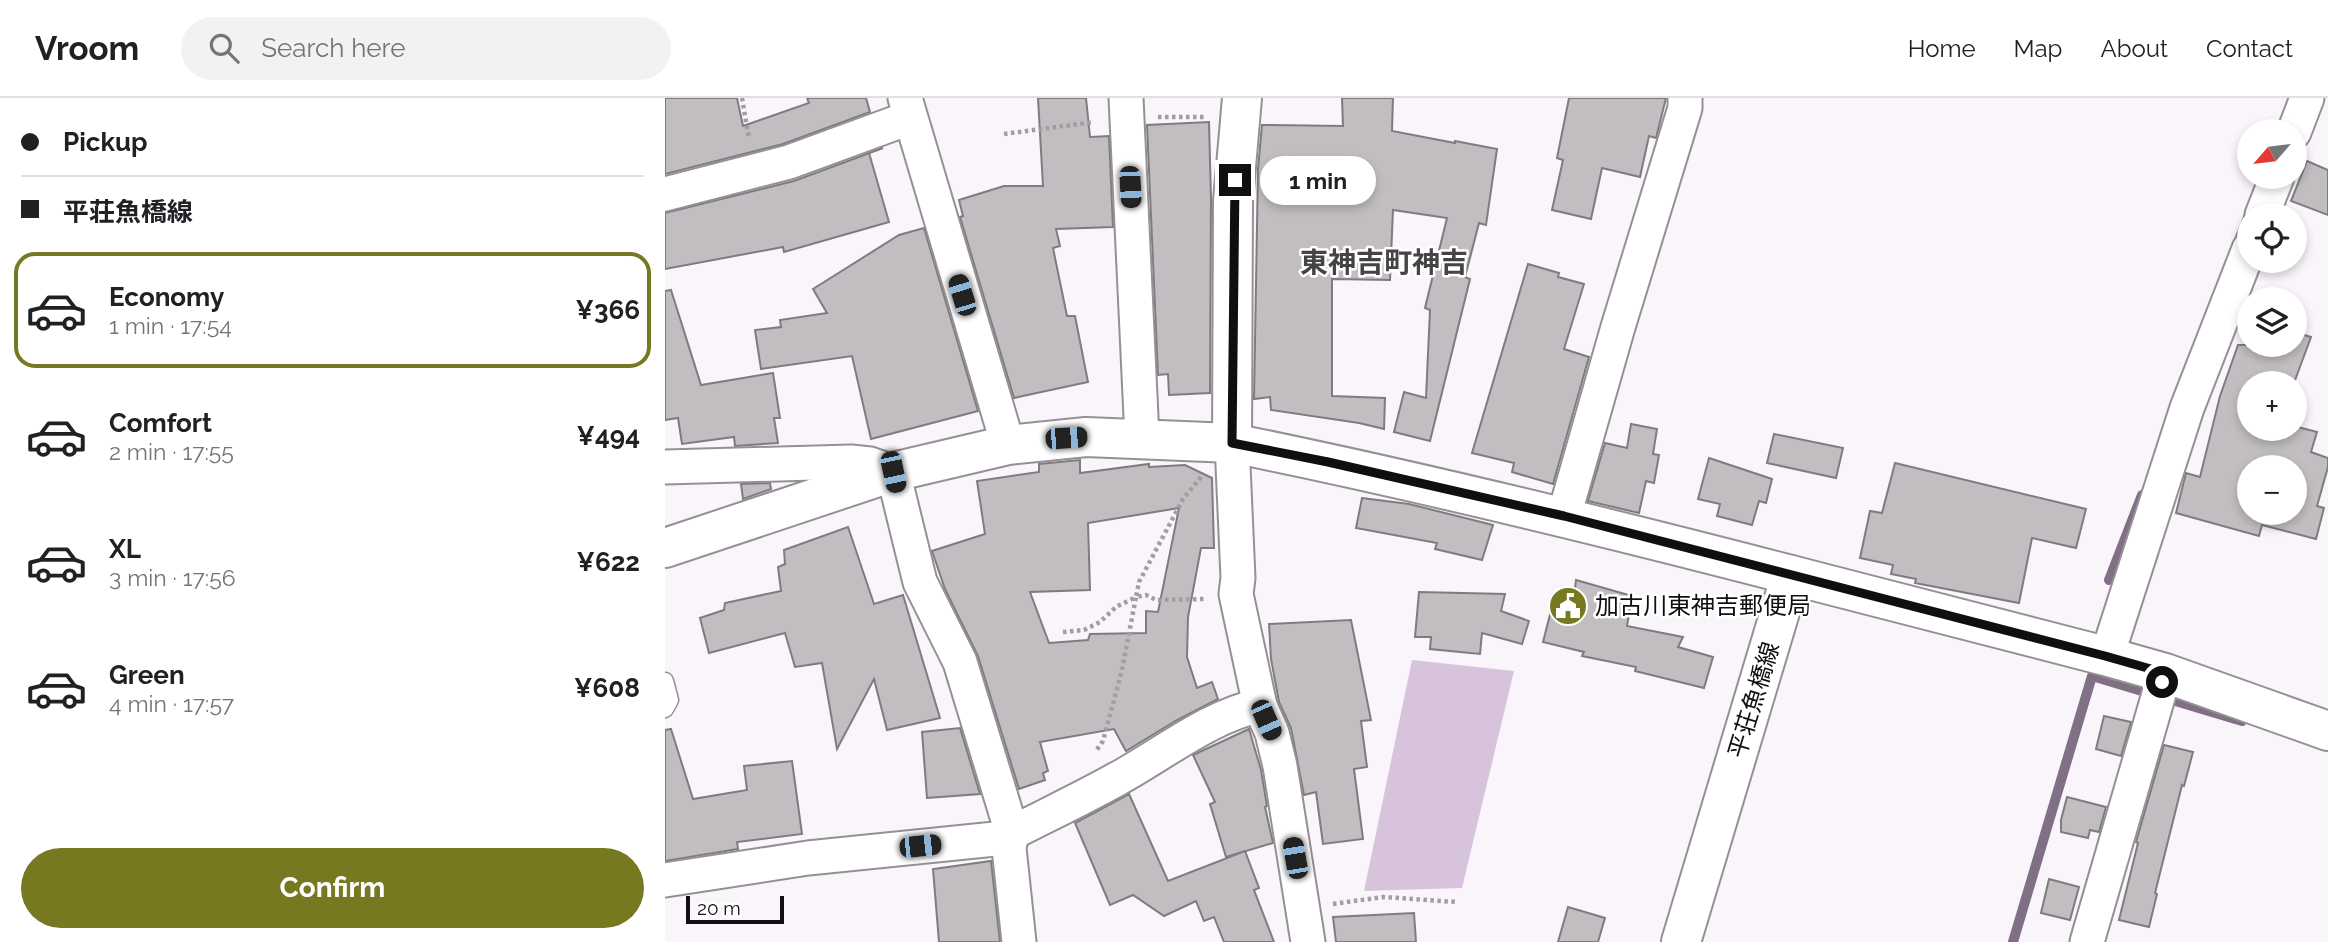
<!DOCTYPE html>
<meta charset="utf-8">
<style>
body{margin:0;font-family:Raleway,"Noto Sans JP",sans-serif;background:#f2f2f2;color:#202124;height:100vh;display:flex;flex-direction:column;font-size:26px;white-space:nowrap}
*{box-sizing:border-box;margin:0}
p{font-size:23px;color:#757577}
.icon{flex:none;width:38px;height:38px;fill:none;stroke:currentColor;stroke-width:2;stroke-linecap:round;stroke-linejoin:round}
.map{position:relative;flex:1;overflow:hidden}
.details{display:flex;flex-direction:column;background:#fff;width:665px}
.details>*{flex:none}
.guide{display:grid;align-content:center;height:154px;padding:0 21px;background:#fff}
.needle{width:46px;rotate:242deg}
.buttons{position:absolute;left:1572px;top:21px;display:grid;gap:14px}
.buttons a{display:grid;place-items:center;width:70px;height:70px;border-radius:50%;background:#fff;box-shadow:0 4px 10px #0003;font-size:35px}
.scale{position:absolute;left:21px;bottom:18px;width:98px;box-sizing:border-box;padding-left:7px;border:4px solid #100e10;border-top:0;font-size:19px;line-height:24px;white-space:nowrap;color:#100e10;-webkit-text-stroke:5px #fff;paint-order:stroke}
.end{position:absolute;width:32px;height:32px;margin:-16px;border:9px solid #100e10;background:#fff;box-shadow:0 0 0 4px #fff}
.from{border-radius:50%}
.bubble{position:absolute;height:49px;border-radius:24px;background:#fff;box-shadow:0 4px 10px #0003;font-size:23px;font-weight:700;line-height:49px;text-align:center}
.car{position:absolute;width:21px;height:42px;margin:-21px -10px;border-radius:9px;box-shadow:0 0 5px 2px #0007;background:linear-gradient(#222 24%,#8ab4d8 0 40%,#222 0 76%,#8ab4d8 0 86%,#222 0)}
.guide b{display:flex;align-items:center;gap:24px;height:66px;font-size:26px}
.guide b+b{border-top:2px solid #e0e0e0}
.guide i{width:18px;height:18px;background:#202124}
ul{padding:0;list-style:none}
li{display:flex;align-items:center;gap:21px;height:116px;margin:0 14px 10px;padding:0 7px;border:4px solid transparent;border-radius:21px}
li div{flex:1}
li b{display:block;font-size:26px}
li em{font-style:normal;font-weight:700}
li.on{border-color:#777920}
li>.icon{width:63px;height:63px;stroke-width:1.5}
.button{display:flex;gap:14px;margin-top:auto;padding:14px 21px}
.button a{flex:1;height:80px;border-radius:42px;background:#777920;color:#fff;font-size:28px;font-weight:700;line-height:80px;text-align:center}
header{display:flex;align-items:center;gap:42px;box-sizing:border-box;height:98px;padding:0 35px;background:#fff;border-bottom:2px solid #e0e0e0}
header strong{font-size:33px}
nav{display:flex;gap:38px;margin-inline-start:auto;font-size:24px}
.search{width:490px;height:63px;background:#f2f2f2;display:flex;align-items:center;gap:18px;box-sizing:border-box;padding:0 24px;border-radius:38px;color:#757577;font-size:26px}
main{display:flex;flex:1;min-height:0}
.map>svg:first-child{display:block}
</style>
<header>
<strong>Vroom</strong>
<div class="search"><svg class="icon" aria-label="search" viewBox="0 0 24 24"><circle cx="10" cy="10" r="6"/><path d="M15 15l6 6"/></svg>Search here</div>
<nav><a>Home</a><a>Map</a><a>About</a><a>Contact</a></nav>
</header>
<main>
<section class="details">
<div class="guide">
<b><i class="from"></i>Pickup</b>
<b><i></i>平荘魚橋線</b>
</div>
<ul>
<li class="on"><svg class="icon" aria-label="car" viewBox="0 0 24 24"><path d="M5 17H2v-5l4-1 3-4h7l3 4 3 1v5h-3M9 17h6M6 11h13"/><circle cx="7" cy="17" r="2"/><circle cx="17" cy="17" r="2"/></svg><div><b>Economy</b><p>1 min · 17:54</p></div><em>¥366</em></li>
<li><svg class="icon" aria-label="car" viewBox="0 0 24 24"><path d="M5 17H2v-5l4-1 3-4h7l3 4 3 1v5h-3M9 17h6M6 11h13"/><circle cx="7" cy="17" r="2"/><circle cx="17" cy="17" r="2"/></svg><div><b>Comfort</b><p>2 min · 17:55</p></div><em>¥494</em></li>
<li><svg class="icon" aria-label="car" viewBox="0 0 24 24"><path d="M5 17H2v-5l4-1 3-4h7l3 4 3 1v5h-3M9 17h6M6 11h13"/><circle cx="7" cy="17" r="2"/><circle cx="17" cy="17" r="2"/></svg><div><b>XL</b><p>3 min · 17:56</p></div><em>¥622</em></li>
<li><svg class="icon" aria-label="car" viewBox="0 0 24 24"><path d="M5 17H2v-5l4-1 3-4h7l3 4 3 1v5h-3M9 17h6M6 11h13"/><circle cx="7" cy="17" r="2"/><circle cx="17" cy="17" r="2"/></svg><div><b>Green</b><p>4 min · 17:57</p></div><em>¥608</em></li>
</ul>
<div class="button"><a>Confirm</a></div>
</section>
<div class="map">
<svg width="1663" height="844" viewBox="0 0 1663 844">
<rect width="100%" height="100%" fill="#f9f5fa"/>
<!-- green -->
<polygon fill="#d8c3dc" points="747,562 849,573 797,790 699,793"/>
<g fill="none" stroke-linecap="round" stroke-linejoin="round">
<!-- stream -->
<g stroke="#816f85" stroke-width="10">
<polyline points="1572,147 1586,112"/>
<polyline points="1444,482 1477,397"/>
<polyline points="1348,844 1427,578 1577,623"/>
</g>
</g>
<!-- building -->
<g fill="#c1bdc1" stroke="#7f7b7f" stroke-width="2" fill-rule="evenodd">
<polygon points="0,0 72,0 78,28 144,5 142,0 201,0 205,14 118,46 0,76"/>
<polygon points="373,0 421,0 425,39 444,38 448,129 391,131 395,148 388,150 402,218 410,218 423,284 349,300 295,119 298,118 294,102 339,88 378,88"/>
<polygon points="677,0 728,0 727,33 790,45 790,43 832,51 821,127 814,125 800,179 805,181 765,343 729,334 739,294 761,300 765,212 760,210 782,120 728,112 725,182 667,181 667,298 720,300 719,331 694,325 606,312 605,299 589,301 593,71 597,27 678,28"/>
<polygon points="904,0 1001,0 991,40 984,38 975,79 937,70 926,121 887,112 898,62 892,60"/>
<polygon points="544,24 546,101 545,295 504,297 503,276 493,277 482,27"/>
<polygon points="218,50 204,55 224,124 119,154 118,149 0,171 0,115 129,83"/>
<polygon points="1642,63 1663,72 1663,117 1626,103"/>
<polygon points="259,130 313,313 206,341 187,258 96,271 90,232 116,229 115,222 162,215 148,191 234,137"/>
<polygon points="863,166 894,175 893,179 919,186 899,251 924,259 888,386 847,374 849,365 807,355"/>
<polygon points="6,192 36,287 108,275 115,320 109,320 113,345 70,348 69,339 17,346 13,320 0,322 0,193"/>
<path d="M1629,234L1646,239L1629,285H1584V331H1629V328L1652,334L1646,354L1663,360V369L1652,408L1659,410L1651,441L1597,427L1594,438L1511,415L1521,375L1535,379L1555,298L1573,247H1629ZM1584,369H1629V415H1584Z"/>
<polygon points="966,326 992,331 988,356 994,357 989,385 981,383 974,415 923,403 940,345 962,350"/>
<polygon points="1109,336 1178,350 1171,380 1102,365"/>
<polygon points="1044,360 1107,381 1101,405 1094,403 1087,427 1052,418 1055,406 1033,401"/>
<path d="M415,362V375L484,366V369L520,367L547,380L549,450H536L523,519L522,559L532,590L547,584L553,601L512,622L461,653L449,631L375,644L383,673L378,675L380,682L354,691L313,558L280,491L267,453L320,436L312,383L374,374V366ZM514,410L493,514L481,513V535L425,536L423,542L384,545L365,494L425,492L423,425Z"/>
<polygon points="1230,365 1421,411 1411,450 1367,440 1354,505 1250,485 1251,481 1226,476 1228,467 1195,460 1205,413 1217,415"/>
<polygon points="105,385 106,391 78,401 76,386"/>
<polygon points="697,400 744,406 828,427 817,462 770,451 772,445 691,430"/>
<polygon points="183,429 209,506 238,497 275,620 222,632 209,581 172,651 157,565 130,569 120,535 44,555 35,520 59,512 60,505 116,493 113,469 120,466 119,452"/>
<polygon points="911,482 967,498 962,528 1018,539 1013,549 1048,559 1039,590 970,573 971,569 917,558 919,554 878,544 890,497 909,498"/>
<polygon points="754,494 840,496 836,513 864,523 857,546 817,535 815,556 765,551 766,539 750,539"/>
<polygon points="686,522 706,622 696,623 702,669 689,671 698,741 658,746 651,694 639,697 626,630 614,604 606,561 604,526"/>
<polygon points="1439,618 1466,624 1456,658 1431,651"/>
<polygon points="295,630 315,696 262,700 257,634"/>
<polygon points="6,631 28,701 82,692 79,668 127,663 137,736 72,744 73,751 0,763 0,632"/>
<polygon points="584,631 596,672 602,708 600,709 608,745 561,759 545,706 550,704 528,657"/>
<polygon points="1499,647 1528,654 1519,688 1517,687 1490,795 1492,796 1484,829 1454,822 1473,745 1471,744"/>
<polygon points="464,696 503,783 580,753 594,790 589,792 609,844 559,844 549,819 539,823 531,803 499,818 468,797 445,807 410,725"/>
<polygon points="1402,699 1441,709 1434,734 1425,732 1423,740 1396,734 1396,722"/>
<polygon points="326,763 335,844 274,844 268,771"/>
<polygon points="1384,781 1414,789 1405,822 1376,815"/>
<polygon points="903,809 940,820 933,844 893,844"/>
<polygon points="749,815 751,844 671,844 668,819"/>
</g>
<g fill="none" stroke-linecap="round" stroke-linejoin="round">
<defs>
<polyline id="service" points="0,583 5,602 0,611"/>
<g id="minor">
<polyline points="240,0 343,347"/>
<polyline points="461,0 477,340"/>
<polyline points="1629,34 1642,0"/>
<polyline points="0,96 124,64 244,20"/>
<polyline points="1597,117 1612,79"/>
<polyline points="567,345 573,480 571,496 595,608 607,635 615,668 643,844"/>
<polyline points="0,369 186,364 205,366 228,374 255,484 295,564 347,735 344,750 354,844"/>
<polyline points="899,418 953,229 1020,10 1020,0"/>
<polyline points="1442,558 1522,310 1584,151"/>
<path d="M0,782L143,760L330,741L347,735C382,717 418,700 452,681C495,658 547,616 595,608"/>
<polyline points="1422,844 1500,575"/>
</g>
<g id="tertiary">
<polyline points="0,450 228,374 343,347 421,339 567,345"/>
<polyline points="1126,477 1440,558 1500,575 1663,633"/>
</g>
<path id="secondary" d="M577,0L568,103L567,345C755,383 941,429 1126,477L1016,844"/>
</defs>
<!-- service casing -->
<use href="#service" stroke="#949095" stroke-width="19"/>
<!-- minor casing -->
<use href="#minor" stroke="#949095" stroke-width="37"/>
<!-- tertiary casing -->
<use href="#tertiary" stroke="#949095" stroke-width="42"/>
<!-- secondary casing -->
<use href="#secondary" stroke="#949095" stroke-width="42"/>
<!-- path -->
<g stroke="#a19da1" stroke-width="4.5" stroke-dasharray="3.5 3.5" stroke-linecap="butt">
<polyline points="77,0 84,41"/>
<polyline points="493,19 540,19"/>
<polyline points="339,36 429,24"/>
<polyline points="536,379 518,401 474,484 471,499 481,497 491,502 541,501"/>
<polyline points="398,534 419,532 435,524 451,509 471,499 457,572 438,643 431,653"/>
<polyline points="668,806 718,799 792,804"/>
</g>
<!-- service -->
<use href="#service" stroke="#fff" stroke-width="16"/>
<!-- minor -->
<use href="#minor" stroke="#fff" stroke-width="33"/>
<!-- tertiary -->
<use href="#tertiary" stroke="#fff" stroke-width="38"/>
<!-- secondary -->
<use href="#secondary" stroke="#fff" stroke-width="38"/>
</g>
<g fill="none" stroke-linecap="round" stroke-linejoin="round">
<!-- route -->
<polyline stroke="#100e10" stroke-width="9" points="570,82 567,345 663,364 899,418 1440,558 1500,575 1497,584"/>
</g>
<!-- icons -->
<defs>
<symbol id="civic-disc" viewBox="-11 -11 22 22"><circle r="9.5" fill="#777920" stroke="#fff"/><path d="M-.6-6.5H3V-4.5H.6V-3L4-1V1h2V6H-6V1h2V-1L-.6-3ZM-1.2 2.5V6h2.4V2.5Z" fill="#fff"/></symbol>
</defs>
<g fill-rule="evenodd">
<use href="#civic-disc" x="881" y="486" width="44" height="44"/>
</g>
<g text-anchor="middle" stroke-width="5" stroke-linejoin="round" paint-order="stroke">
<!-- poi labels -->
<g font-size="24" fill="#100e10" stroke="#fff" text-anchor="start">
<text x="930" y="516">加古川東神吉郵便局</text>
</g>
<!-- street labels -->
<g font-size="24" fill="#100e10" stroke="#fff">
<text transform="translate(1089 602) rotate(-73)" y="8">平荘魚橋線</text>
</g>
<!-- quarter labels -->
<g font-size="28" font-weight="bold" fill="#464346" stroke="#fff">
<text x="719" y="174">東神吉町神吉</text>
</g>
</g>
</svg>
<div class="buttons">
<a><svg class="needle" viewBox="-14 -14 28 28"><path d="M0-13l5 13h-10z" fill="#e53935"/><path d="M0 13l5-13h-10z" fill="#757577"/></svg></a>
<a><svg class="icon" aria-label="locate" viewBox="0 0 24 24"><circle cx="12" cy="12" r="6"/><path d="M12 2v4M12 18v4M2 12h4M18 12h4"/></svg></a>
<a><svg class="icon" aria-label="layers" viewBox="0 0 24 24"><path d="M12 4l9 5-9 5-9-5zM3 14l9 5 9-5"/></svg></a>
<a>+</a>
<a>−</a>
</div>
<div class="scale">20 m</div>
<i class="end from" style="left:1497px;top:584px"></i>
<i class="end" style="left:570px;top:82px"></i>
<div class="bubble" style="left:595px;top:58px;width:116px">1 min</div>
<i class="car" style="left:465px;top:89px;rotate:177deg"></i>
<i class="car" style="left:297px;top:197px;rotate:343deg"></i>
<i class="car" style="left:401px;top:340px;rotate:86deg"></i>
<i class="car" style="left:228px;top:374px;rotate:168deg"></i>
<i class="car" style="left:601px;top:622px;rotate:156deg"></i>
<i class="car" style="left:255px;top:748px;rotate:84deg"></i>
<i class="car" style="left:630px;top:760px;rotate:350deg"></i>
</div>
</main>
